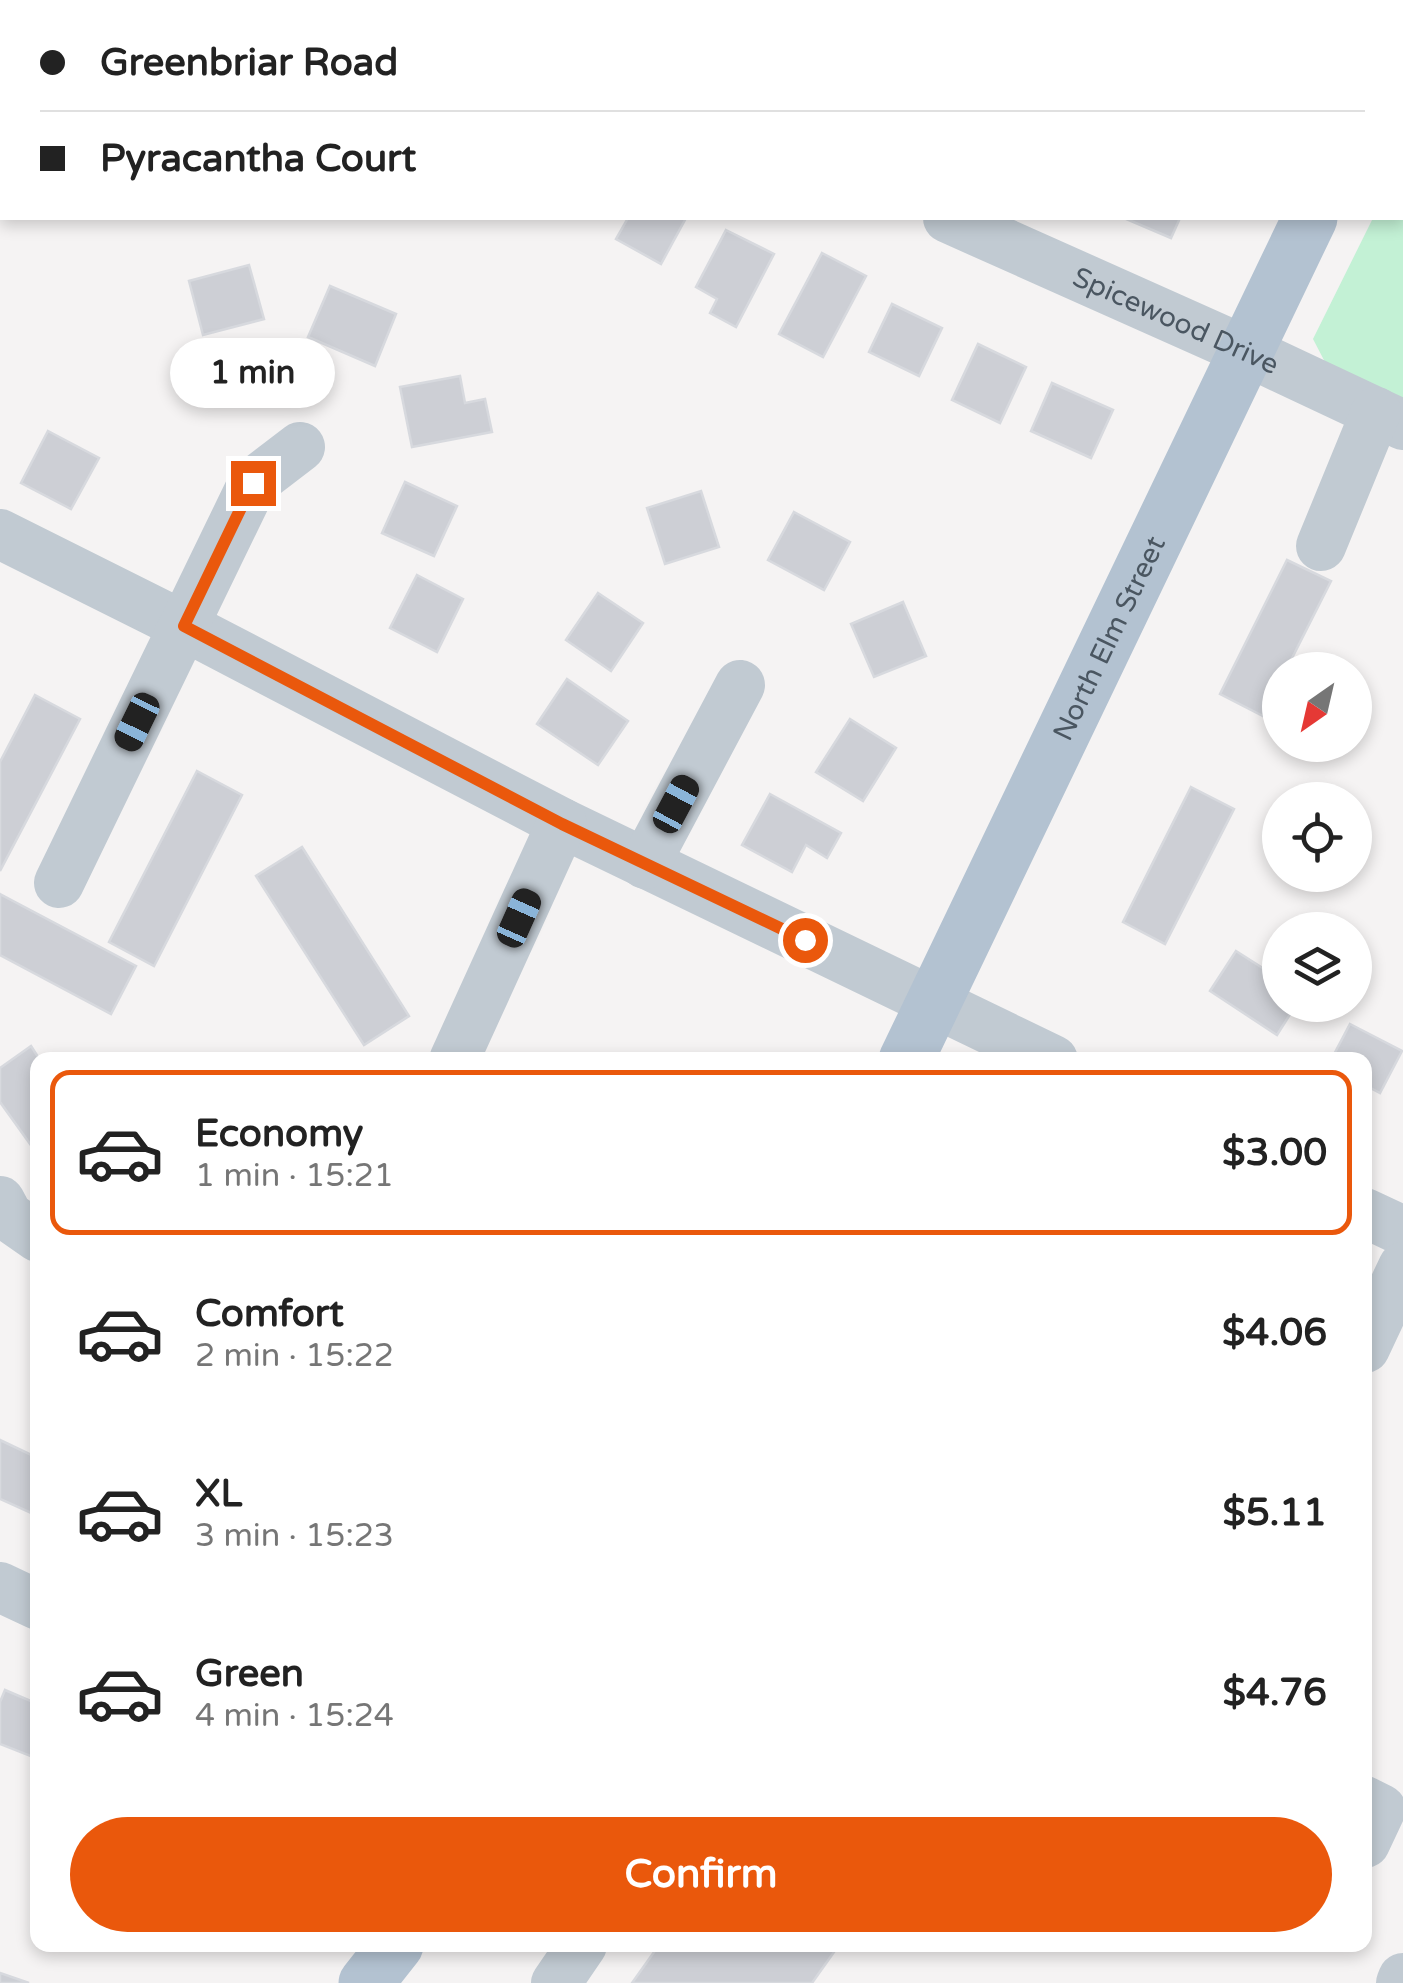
<!DOCTYPE html>
<meta charset="utf-8">
<style>
body{margin:0;font-family:"Varela Round",sans-serif;background:#f2f2f2;color:#222;height:100vh;display:flex;flex-direction:column;font-size:38px;white-space:nowrap}
*{box-sizing:border-box;margin:0}
p{font-size:32px;color:#767676}
.icon{flex:none;width:55px;height:55px;fill:none;stroke:currentColor;stroke-width:2;stroke-linecap:round;stroke-linejoin:round}
.map{position:relative;flex:1;overflow:hidden}
.details{position:absolute;left:30px;top:1052px;width:1342px;height:900px;display:flex;flex-direction:column;background:#fff;border-radius:20px;box-shadow:0 5px 15px #0003}
.details>*{flex:none}
.banner{position:absolute;left:0px;top:0px;width:1405px;height:220px;box-shadow:0 5px 15px #0003;display:grid;align-content:center;height:220px;padding:0 40px;background:#fff}
.needle{width:65px;rotate:214deg}
.controls{position:absolute;left:1262px;top:652px;display:grid;gap:20px}
.controls a{display:grid;place-items:center;width:110px;height:110px;border-radius:50%;background:#fff;box-shadow:0 5px 15px #0003;font-size:50px}
.end{position:absolute;width:45px;height:45px;margin:-22px;border:12px solid #ea580c;background:#fff;box-shadow:0 0 0 5px #fff}
.from{border-radius:50%}
.bubble{position:absolute;height:70px;border-radius:35px;background:#fff;box-shadow:0 5px 15px #0003;font-size:32px;font-weight:700;line-height:70px;text-align:center}
.car{position:absolute;width:30px;height:60px;margin:-30px -15px;border-radius:12px;box-shadow:0 0 8px 2px #0007;background:linear-gradient(#222 24%,#8ab4d8 0 40%,#222 0 76%,#8ab4d8 0 86%,#222 0)}
.banner b{display:flex;align-items:center;gap:35px;height:95px;font-size:38px}
.banner b+b{border-top:2px solid #e0e0e0}
.banner i{width:25px;height:25px;background:#222}
ul{padding:18px 0 0;list-style:none}
li{display:flex;align-items:center;gap:30px;height:165px;margin:0 20px 15px;padding:0 20px;border:5px solid transparent;border-radius:20px}
li div{flex:1}
li b{display:block;font-size:38px}
li em{font-style:normal;font-weight:700}
li.active{border-color:#ea580c}
li>.icon{width:90px;height:90px;stroke-width:1.5}
.button{display:flex;gap:20px;margin-top:auto;padding:20px 40px}
.button a{flex:1;height:115px;border-radius:60px;background:#ea580c;color:#fff;font-size:40px;font-weight:700;line-height:115px;text-align:center}
.map>svg:first-child{display:block}
</style>
<div class="map">
<svg width="1403" height="1983" viewBox="0 0 1403 1983">
<rect width="100%" height="100%" fill="#f5f3f3"/>
<!-- green -->
<polygon fill="#c3f1d5" points="1403,155 1403,401 1326,364 1313,339 1373,218 1402,218"/>
<!-- building -->
<g fill="#cdcfd5" stroke="#d7d9de" stroke-width="2.5">
<polygon points="191,0 251,0 249,2 190,2"/>
<polygon points="696,0 770,0 775,2 694,2"/>
<polygon points="628,218 686,218 661,264 616,239"/>
<polygon points="1124,218 1180,218 1171,238"/>
<polygon points="726,230 774,254 736,327 710,313 717,299 696,287"/>
<polygon points="822,253 866,276 823,357 779,334"/>
<polygon points="249,265 264,319 203,335 189,281"/>
<polygon points="330,286 396,314 375,366 308,337"/>
<polygon points="892,304 942,328 919,376 869,352"/>
<polygon points="978,344 1026,367 1000,423 952,400"/>
<polygon points="460,376 465,403 485,399 492,432 412,447 400,387"/>
<polygon points="1052,383 1113,410 1091,458 1031,431"/>
<polygon points="48,431 99,458 71,509 21,483"/>
<polygon points="405,482 457,506 434,556 382,533"/>
<polygon points="701,491 719,547 665,564 647,508"/>
<polygon points="794,512 850,542 824,590 768,560"/>
<polygon points="1287,560 1331,581 1286,670 1280,670 1280,682 1263,716 1220,694"/>
<polygon points="417,575 463,599 437,652 390,628"/>
<polygon points="598,593 643,623 611,671 566,640"/>
<polygon points="903,602 926,656 874,677 851,624"/>
<polygon points="567,679 628,721 598,765 537,724"/>
<polygon points="35,695 80,719 0,871 0,762"/>
<polygon points="850,719 896,748 863,801 816,772"/>
<polygon points="197,771 242,795 154,966 109,942"/>
<polygon points="1191,787 1234,809 1165,944 1123,922"/>
<polygon points="770,794 841,833 827,858 806,845 792,872 742,845"/>
<polygon points="302,847 409,1016 364,1045 256,876"/>
<polygon points="0,894 136,966 111,1014 0,955"/>
<polygon points="1236,951 1280,979 1280,1005 1296,1005 1277,1035 1210,991"/>
<polygon points="1350,1024 1402,1051 1380,1093 1365,1085 1365,1060 1331,1060"/>
<polygon points="31,1046 40,1060 38,1060 38,1155 0,1102 0,1068"/>
<polygon points="0,1440 38,1458 38,1516 0,1499"/>
<polygon points="5,1690 38,1704 38,1759 0,1744 0,1702"/>
<polygon points="659,1945 839,1945 812,1983 632,1983"/>
<polygon points="0,1973 29,1983 0,1983"/>
</g>
<g fill="none" stroke-linecap="round" stroke-linejoin="round">
<!-- minor -->
<g stroke="#c1cad2" stroke-width="50">
<polyline points="470,0 476,2"/>
<polyline points="605,2 606,0"/>
<path id="s1" d="M948,218L1246,351L1403,425"/>
<polyline points="0,534 184,626 562,823 1053,1060"/>
<polyline points="1321,546 1376,412"/>
<polyline points="645,864 740,685"/>
<polyline points="59,883 253,483 300,447"/>
<polyline points="454,1060 562,823"/>
<polyline points="0,1201 8,1216 38,1237"/>
<polyline points="1365,1213 1403,1231"/>
<polyline points="1365,1348 1403,1267"/>
<polyline points="0,1587 38,1605"/>
<polyline points="1365,1801 1381,1809 1365,1843"/>
<polyline points="556,1983 582,1945"/>
<polyline points="1401,1983 1403,1978"/>
</g>
<!-- major -->
<g stroke="#b3c2d1" stroke-width="55">
<polyline points="1402,24 1403,22"/>
<path id="s2" d="M906,1060L1310,218"/>
<polyline points="366,1983 396,1945"/>
</g>
</g>
<g fill="none" stroke-linecap="round" stroke-linejoin="round">
<!-- route -->
<polyline stroke="#ea580c" stroke-width="12" points="253,483 184,626 562,824 805,940"/>
</g>
<g text-anchor="middle" stroke-width="10" stroke-linejoin="round" paint-order="stroke">
<!-- street labels -->
<g font-size="28" fill="#4a5661" stroke="#fff">
<text dy="10" stroke="none"><textPath href="#s1" startOffset="250">Spicewood Drive</textPath></text>
<text dy="10" stroke="none"><textPath href="#s2" startOffset="468">North Elm Street</textPath></text>
</g>
</g>
</svg>
<div class="controls">
<a><svg class="needle" viewBox="-14 -14 28 28"><path d="M0-13l5 13h-10z" fill="#e53935"/><path d="M0 13l5-13h-10z" fill="#767676"/></svg></a>
<a><svg class="icon" aria-label="locate" viewBox="0 0 24 24"><circle cx="12" cy="12" r="6"/><path d="M12 2v4M12 18v4M2 12h4M18 12h4"/></svg></a>
<a><svg class="icon" aria-label="layers" viewBox="0 0 24 24"><path d="M12 4l9 5-9 5-9-5zM3 14l9 5 9-5"/></svg></a>
</div>
<i class="end from" style="left:805px;top:940px"></i>
<i class="end" style="left:253px;top:483px"></i>
<div class="bubble" style="left:170px;top:338px;width:165px">1 min</div>
<i class="car" style="left:137px;top:722px;rotate:206deg"></i>
<i class="car" style="left:676px;top:804px;rotate:28deg"></i>
<i class="car" style="left:519px;top:918px;rotate:24deg"></i>
<div class="banner">
<b><i class="from"></i>Greenbriar Road</b>
<b><i></i>Pyracantha Court</b>
</div>
<section class="details">
<ul>
<li class="active"><svg class="icon" aria-label="car" viewBox="0 0 24 24"><path d="M5 17H2v-5l4-1 3-4h7l3 4 3 1v5h-3M9 17h6M6 11h13"/><circle cx="7" cy="17" r="2"/><circle cx="17" cy="17" r="2"/></svg><div><b>Economy</b><p>1 min · 15:21</p></div><em>$3.00</em></li>
<li><svg class="icon" aria-label="car" viewBox="0 0 24 24"><path d="M5 17H2v-5l4-1 3-4h7l3 4 3 1v5h-3M9 17h6M6 11h13"/><circle cx="7" cy="17" r="2"/><circle cx="17" cy="17" r="2"/></svg><div><b>Comfort</b><p>2 min · 15:22</p></div><em>$4.06</em></li>
<li><svg class="icon" aria-label="car" viewBox="0 0 24 24"><path d="M5 17H2v-5l4-1 3-4h7l3 4 3 1v5h-3M9 17h6M6 11h13"/><circle cx="7" cy="17" r="2"/><circle cx="17" cy="17" r="2"/></svg><div><b>XL</b><p>3 min · 15:23</p></div><em>$5.11</em></li>
<li><svg class="icon" aria-label="car" viewBox="0 0 24 24"><path d="M5 17H2v-5l4-1 3-4h7l3 4 3 1v5h-3M9 17h6M6 11h13"/><circle cx="7" cy="17" r="2"/><circle cx="17" cy="17" r="2"/></svg><div><b>Green</b><p>4 min · 15:24</p></div><em>$4.76</em></li>
</ul>
<div class="button"><a>Confirm</a></div>
</section>
</div>
